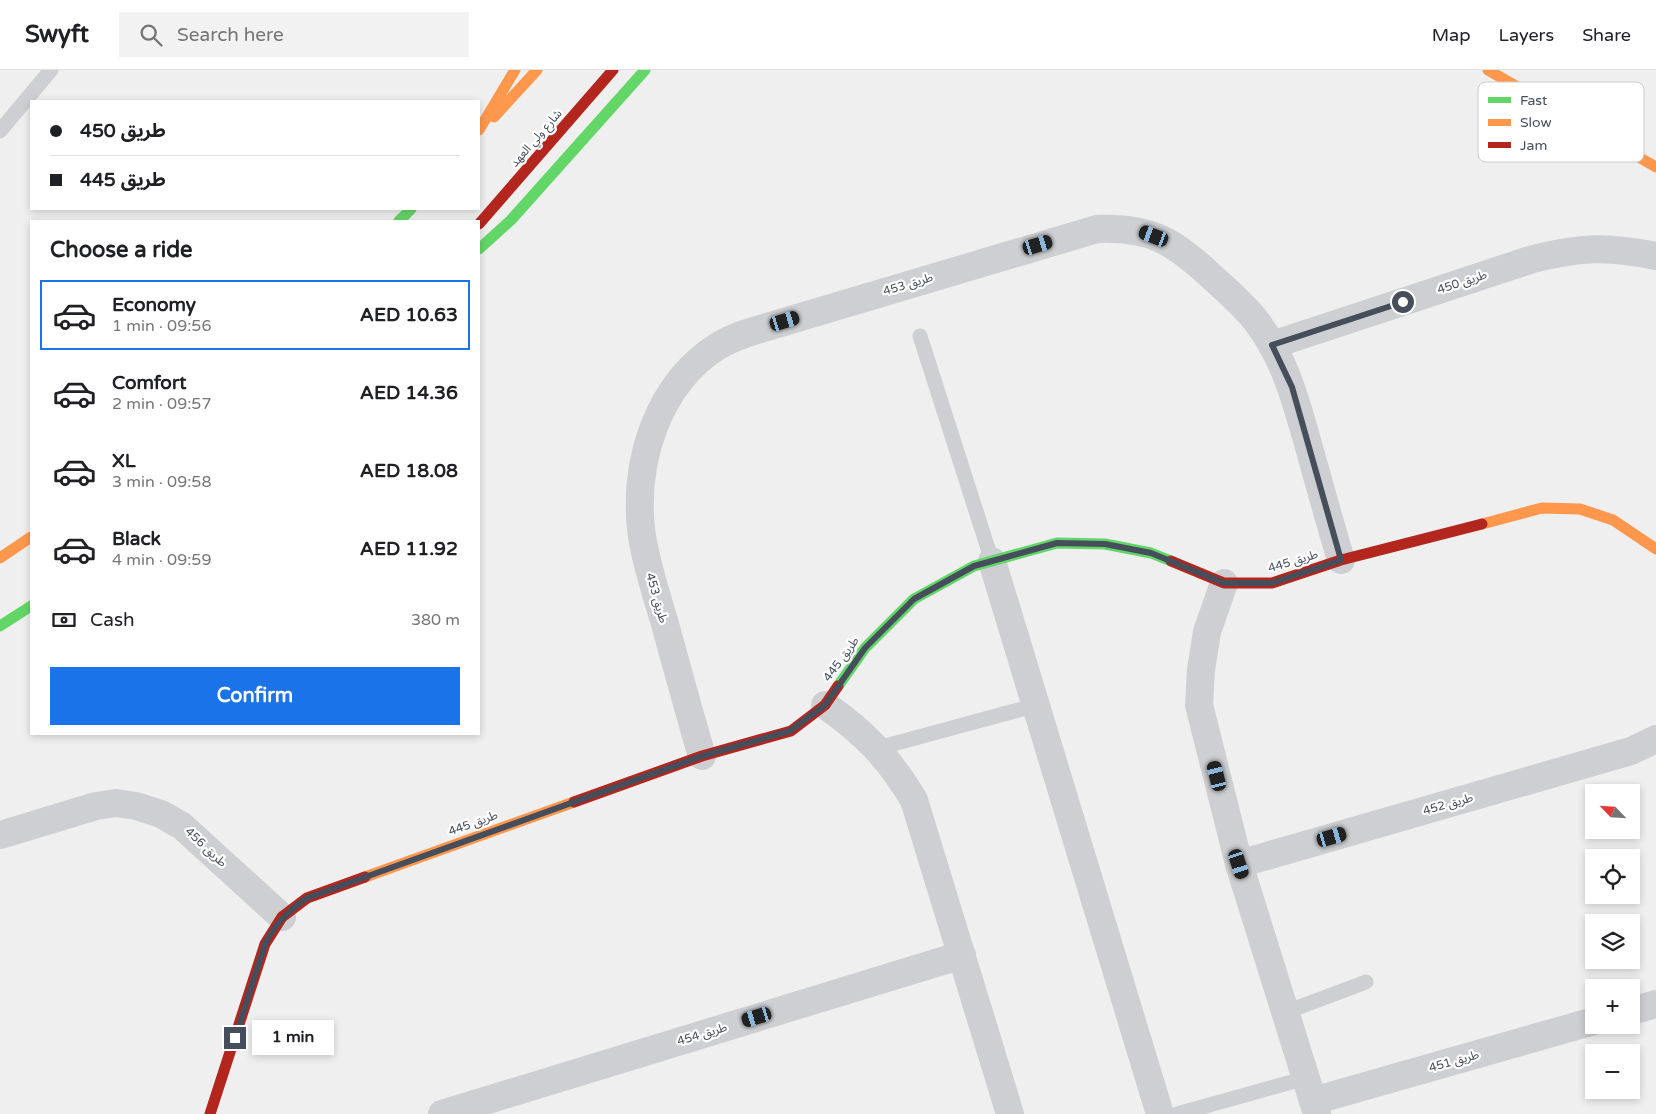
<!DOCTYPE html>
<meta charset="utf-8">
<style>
body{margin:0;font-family:"Varela Round","Noto Sans Arabic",sans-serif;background:#f2f2f2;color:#202124;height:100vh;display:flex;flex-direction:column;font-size:19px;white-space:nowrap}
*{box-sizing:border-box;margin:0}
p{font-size:16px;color:#757577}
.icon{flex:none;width:28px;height:28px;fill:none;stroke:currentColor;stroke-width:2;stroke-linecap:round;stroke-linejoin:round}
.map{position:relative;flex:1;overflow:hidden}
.details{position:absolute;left:30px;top:150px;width:450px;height:515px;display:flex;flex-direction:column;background:#fff;border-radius:0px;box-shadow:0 2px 8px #0003}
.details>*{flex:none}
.guide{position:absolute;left:30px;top:30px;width:450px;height:110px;border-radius:0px;box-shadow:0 2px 8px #0003;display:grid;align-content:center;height:110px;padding:0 20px;background:#fff}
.needle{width:32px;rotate:295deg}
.buttons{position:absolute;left:1585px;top:714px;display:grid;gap:10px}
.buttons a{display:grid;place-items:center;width:55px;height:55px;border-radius:0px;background:#fff;box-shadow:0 2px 8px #0003;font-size:25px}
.end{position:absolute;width:22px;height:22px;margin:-11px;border:6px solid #464e5b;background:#fff;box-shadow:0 0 0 2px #fff}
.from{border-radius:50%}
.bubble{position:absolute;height:35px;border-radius:0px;background:#fff;box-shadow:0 2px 8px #0003;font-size:16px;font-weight:700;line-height:35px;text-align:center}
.car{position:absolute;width:15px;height:30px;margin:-15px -8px;border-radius:6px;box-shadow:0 0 4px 1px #0007;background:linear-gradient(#222 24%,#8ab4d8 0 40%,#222 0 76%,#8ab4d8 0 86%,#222 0)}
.guide b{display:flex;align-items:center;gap:18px;height:48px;font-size:19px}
.guide b+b{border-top:1px solid #e0e0e0}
.guide i{width:12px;height:12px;background:#202124}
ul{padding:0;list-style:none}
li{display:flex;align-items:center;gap:15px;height:70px;margin:0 10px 8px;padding:0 10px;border:2px solid transparent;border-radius:0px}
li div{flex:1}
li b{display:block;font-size:19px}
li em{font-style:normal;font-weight:700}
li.on{border-color:#1a73e8}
li>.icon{width:45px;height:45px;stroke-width:1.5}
h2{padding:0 20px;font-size:22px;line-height:60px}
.pay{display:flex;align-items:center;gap:12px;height:55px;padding:0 20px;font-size:19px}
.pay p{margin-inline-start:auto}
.action{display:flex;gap:10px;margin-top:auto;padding:10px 20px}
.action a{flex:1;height:58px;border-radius:0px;background:#1a73e8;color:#fff;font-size:20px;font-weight:700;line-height:58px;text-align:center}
header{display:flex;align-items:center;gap:30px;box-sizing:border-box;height:70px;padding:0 25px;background:#fff;border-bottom:1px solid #e0e0e0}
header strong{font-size:24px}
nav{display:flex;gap:28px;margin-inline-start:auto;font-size:18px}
.search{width:350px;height:45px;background:#f2f2f2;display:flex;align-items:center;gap:12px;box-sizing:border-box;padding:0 18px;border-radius:0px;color:#757577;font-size:19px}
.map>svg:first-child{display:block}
</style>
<header>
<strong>Swyft</strong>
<div class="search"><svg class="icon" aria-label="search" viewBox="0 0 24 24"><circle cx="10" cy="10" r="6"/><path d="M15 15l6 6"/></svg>Search here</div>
<nav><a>Map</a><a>Layers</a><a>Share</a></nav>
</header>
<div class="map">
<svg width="1656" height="1044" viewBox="0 0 1656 1044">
<rect width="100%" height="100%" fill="#efefef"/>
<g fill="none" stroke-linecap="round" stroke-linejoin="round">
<!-- lane -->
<g stroke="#cdcfd2" stroke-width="15">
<polyline points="0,61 51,0"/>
<polyline points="920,266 992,491"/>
<polyline points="878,678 1037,635"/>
<polyline points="1286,942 1366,912"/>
<polyline points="1177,1044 1306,1008"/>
</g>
<!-- street -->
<g stroke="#cdcfd2" stroke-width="28">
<path d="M1272,275L1533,189C1580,177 1609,176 1656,186"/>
<polyline points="992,491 1160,1044"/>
<polyline points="1224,513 1207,562 1201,600 1199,635 1239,794 1317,1044"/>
<path d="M825,635C866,664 888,687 914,730L1010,1044"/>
<path d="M702,686C689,642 677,598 665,554C656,523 645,491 641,459C634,390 658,314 718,276C733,267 750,262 767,257L1097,159C1151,157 1173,171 1211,206C1227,221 1244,235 1257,252C1286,290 1297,335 1310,381C1320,417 1330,453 1341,490"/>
<polyline points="0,765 96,736 116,733 136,736 161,744 182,756 282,847"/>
<polyline points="1239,794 1631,681 1656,669"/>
<polyline points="1631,941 1656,934"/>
<polyline points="1313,1031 1594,951"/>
<polyline points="442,1044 962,885"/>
</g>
<!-- fast -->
<g stroke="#63d668" stroke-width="11">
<polyline points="399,151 411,139"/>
<polyline points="479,179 511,150 645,0"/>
<polyline points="0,556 31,536"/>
<polyline points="838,616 865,578 914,529 974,496 1057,473 1105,474 1151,483 1171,491"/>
</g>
<!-- slow -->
<g stroke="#ff974d" stroke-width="11">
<polyline points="1488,0 1656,97"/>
<polyline points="494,47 537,0"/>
<polyline points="479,60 515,0"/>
<polyline points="1482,454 1542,438 1580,439 1613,450 1656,479"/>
<polyline points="0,488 31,467"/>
<polyline points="365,807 574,732"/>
</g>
<!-- jam -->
<g stroke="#b3261e" stroke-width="11">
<polyline points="479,154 613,0"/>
<polyline points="1171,491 1224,513 1272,513 1341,490 1482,454"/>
<polyline points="574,732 702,686 791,661 825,635 838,616"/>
<polyline points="210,1044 265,874 282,847 307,828 365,807"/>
</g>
</g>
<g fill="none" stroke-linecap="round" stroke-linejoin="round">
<!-- route -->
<path stroke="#464e5b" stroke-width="6" d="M235,968L265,874C276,853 288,841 307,828L702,686L790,661L825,635L865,578L914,529L974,496L1057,473L1105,474L1151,483L1224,513H1272L1341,490L1292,317L1272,275L1403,232"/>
</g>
<g text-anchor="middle" stroke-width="4.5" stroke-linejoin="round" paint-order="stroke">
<!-- street labels -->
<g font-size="12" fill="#464e5b" stroke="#fff">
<text transform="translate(536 68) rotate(-49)" y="4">شارع ولي العهد</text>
<text transform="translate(1462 212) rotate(-18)" y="4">طريق 450</text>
<text transform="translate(908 214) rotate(-17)" y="4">طريق 453</text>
<text transform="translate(1293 491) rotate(-17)" y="4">طريق 445</text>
<text transform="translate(657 528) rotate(74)" y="4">طريق 453</text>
<text transform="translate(841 589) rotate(-54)" y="4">طريق 445</text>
<text transform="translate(1448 734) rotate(-16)" y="4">طريق 452</text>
<text transform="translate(473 753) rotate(-20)" y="4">طريق 445</text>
<text transform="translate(206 777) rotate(43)" y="4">طريق 456</text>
<text transform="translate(702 964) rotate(-17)" y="4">طريق 454</text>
<text transform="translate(1454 991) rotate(-16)" y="4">طريق 451</text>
</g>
</g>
<!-- legend -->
<rect x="1478" y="12" width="166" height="80" rx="8" fill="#fff" stroke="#c8cace" stroke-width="1"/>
<rect x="1488" y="27" width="23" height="6" fill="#63d668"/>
<rect x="1488" y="49" width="23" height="7" fill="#ff974d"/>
<rect x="1488" y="72" width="23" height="6" fill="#b3261e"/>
<g font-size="14" fill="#464e5b">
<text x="1520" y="35">Fast</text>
<text x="1520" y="57">Slow</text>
<text x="1520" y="80">Jam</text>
</g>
</svg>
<div class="buttons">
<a><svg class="needle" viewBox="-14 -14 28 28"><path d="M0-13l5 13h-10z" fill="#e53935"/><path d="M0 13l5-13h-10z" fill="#757577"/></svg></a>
<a><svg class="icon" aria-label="locate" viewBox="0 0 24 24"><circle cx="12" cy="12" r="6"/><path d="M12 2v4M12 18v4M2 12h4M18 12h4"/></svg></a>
<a><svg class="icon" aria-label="layers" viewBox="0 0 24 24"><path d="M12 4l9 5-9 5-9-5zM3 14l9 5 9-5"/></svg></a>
<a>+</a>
<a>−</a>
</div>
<i class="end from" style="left:1403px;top:232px"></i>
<i class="end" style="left:235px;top:968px"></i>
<div class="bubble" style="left:252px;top:950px;width:82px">1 min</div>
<i class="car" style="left:1154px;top:166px;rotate:291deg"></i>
<i class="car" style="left:1038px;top:175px;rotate:73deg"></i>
<i class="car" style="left:785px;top:251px;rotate:73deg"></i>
<i class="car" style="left:1217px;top:706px;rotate:346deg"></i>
<i class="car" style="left:1332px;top:767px;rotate:74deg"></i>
<i class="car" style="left:1239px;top:794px;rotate:162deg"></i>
<i class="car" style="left:757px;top:947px;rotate:253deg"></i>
<div class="guide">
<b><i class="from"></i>طريق 450</b>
<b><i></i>طريق 445</b>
</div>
<section class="details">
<h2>Choose a ride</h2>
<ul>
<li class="on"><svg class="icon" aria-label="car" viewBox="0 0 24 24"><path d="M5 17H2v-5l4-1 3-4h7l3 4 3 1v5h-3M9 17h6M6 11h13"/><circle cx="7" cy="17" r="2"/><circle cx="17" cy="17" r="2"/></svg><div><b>Economy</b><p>1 min · 09:56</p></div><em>AED 10.63</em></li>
<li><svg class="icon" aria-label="car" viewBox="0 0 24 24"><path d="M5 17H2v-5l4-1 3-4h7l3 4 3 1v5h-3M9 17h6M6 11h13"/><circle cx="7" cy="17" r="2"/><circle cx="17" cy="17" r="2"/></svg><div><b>Comfort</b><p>2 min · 09:57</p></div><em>AED 14.36</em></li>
<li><svg class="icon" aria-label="car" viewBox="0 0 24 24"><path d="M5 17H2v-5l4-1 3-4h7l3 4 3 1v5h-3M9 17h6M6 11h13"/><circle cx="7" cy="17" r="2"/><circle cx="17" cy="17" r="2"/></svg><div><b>XL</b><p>3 min · 09:58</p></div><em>AED 18.08</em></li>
<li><svg class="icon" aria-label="car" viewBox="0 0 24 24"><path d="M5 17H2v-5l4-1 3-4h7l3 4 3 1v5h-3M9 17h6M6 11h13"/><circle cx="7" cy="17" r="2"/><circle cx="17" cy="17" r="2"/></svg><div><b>Black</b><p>4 min · 09:59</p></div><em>AED 11.92</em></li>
</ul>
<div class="pay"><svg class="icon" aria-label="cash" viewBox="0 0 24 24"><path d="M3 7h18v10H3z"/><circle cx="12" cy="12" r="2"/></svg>Cash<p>380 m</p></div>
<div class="action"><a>Confirm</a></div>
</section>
</div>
